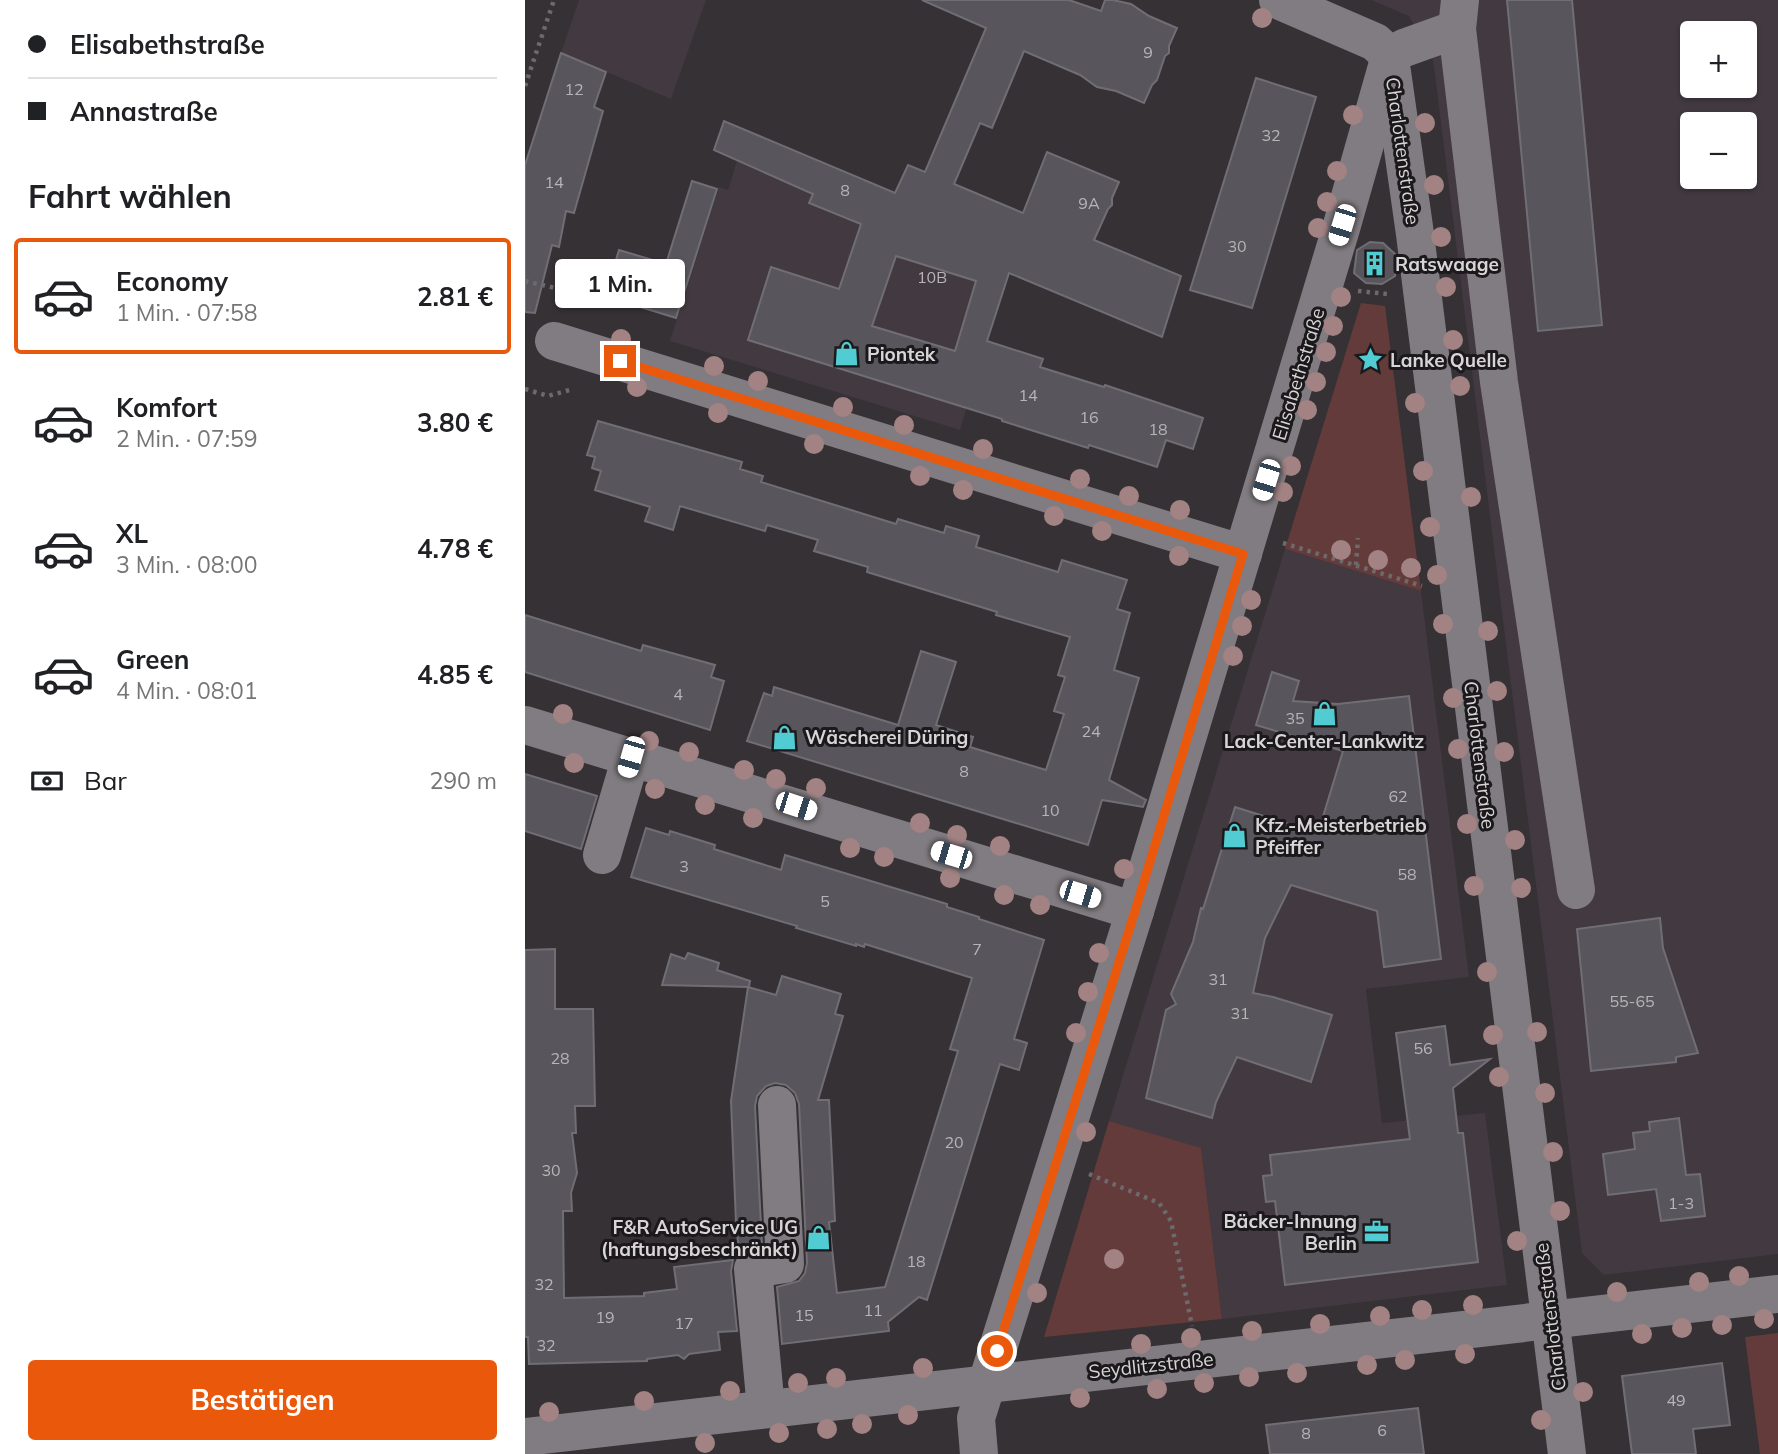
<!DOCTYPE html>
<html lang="de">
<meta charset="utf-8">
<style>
body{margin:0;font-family:Mulish,sans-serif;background:#f6f6f6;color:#202124;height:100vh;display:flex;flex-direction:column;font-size:26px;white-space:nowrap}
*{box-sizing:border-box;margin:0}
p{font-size:23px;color:#757577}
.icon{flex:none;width:38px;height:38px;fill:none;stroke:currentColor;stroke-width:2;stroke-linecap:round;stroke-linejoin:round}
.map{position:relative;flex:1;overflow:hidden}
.drawer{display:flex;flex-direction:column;background:#fff;width:525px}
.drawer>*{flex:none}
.banner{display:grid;align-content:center;height:154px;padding:0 28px;background:#fff}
.tools{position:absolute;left:1155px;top:21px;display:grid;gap:14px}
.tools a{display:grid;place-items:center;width:77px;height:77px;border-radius:7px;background:#fff;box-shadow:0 2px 5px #0004;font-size:35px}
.end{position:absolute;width:32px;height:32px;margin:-16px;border:9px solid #ea580c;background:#fff;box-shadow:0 0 0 4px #fff}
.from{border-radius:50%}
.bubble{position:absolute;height:49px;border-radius:7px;background:#fff;box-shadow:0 2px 5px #0004;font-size:23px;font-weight:700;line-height:49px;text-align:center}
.car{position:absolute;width:21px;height:42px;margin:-21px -10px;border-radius:9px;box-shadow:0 0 5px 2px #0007;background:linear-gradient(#fff 24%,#345 0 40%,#fff 0 76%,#345 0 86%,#fff 0)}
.banner b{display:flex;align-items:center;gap:24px;height:66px;font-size:26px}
.banner b+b{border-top:2px solid #e0e0e0}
.banner i{width:18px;height:18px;background:#202124}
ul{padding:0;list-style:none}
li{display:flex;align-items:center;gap:21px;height:116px;margin:0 14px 10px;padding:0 14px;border:4px solid transparent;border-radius:7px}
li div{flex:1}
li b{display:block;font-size:26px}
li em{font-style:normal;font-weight:700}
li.selected{border-color:#ea580c}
li>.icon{width:63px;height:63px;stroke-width:1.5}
h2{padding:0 28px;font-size:32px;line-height:84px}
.pay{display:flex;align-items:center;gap:18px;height:77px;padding:0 28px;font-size:26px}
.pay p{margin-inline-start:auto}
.primary-button{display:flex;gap:14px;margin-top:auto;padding:14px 28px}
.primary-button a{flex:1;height:80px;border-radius:7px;background:#ea580c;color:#fff;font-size:28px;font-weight:700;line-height:80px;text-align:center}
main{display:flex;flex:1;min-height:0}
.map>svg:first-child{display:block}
</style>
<main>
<section class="drawer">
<div class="banner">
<b><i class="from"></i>Elisabethstraße</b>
<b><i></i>Annastraße</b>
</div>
<h2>Fahrt wählen</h2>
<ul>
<li class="selected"><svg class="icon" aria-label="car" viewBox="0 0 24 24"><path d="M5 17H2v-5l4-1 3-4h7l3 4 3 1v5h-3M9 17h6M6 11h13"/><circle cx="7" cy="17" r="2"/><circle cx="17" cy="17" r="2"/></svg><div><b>Economy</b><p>1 Min. · 07:58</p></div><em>2.81 €</em></li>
<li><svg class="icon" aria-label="car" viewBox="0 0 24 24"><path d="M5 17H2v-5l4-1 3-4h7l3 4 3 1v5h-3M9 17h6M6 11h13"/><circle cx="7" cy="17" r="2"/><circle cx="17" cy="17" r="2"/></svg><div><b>Komfort</b><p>2 Min. · 07:59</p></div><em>3.80 €</em></li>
<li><svg class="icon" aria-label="car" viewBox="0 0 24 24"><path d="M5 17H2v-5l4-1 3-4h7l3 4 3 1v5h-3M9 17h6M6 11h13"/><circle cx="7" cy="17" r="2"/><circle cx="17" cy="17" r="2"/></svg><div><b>XL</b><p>3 Min. · 08:00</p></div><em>4.78 €</em></li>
<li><svg class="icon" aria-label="car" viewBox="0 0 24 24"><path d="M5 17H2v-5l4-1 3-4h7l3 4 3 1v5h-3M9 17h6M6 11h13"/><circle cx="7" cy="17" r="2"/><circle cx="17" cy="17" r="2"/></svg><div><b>Green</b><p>4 Min. · 08:01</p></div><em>4.85 €</em></li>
</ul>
<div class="pay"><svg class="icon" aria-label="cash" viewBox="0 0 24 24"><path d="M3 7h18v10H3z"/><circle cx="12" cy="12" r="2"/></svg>Bar<p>290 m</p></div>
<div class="primary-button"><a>Bestätigen</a></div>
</section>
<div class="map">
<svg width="1253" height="1454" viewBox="0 0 1253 1454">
<rect width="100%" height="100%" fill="#353134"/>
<!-- built -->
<g fill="#423941" fill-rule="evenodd">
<polygon points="54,0 181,0 146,99 36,53"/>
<path d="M846,0H1253V1254L1079,1275L1057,1253L908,59L884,16ZM1167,33H1220V86H1167ZM1167,124H1220V177H1167Z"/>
<polygon points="221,131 491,244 435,430 145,341 194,187 203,190"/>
<polygon points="760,549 896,591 944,977 841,989 857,1123 960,1113 982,1285 697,1319 676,1149 584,1121"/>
</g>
<!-- green -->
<g fill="#643b3b">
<polygon points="836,303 860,306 896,591 760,549"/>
<polygon points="584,1121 676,1148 697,1319 519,1337"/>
<polygon points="1253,1333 1253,1454 1235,1454 1220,1337"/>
</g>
<!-- building -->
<g fill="#58565c" stroke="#706e74" stroke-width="2" fill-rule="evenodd">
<path d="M397,0H544L576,11L580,0H588L606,4L624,16L652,28L644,46V53L640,56L632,80L627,85L619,103L591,91L572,87L555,75L499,51L467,128L455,123L429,184L498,213L522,152L594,182L587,198V205L583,209L569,240L656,276L637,337L484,273L462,341L518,359L515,367L579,387L580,385L678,418L668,449L641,440L632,467L564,445L563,448L477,421V419L223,340L246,267L314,289L336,224L284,203L288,194L189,150L199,121L370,193L383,165L400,172L461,28ZM371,256L451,281L430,351L347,326Z"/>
<polygon points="982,0 1047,0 1077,325 1013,331"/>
<polygon points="36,53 81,72 69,107 78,111 49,213 41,211 34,247 27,245 10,313 0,312 0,165"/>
<polygon points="731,78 791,97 727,308 665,290"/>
<polygon points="167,181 192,189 151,318 80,296 94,250 141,264"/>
<polygon points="845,242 858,243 871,255 870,276 857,284 841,283 829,273 832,250"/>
<polygon points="73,421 217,462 215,469 238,476 236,482 371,524 373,519 419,533 421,526 454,536 451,547 533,572 537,560 602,580 592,609 605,613 589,670 614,678 584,780 621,800 618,807 577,800 563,845 222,741 239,693 247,696 249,687 373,725 396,651 431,662 411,725 448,737 445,747 521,770 539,714 529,711 540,677 533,675 545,637 471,615 472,612 342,572 343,567 289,551 293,540 242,525 240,531 155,506 148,530 120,521 125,507 70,490 76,471 67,468 70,457 62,455"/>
<polygon points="0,615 116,651 118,645 190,665 186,677 199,681 185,730 0,672"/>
<polygon points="747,672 774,681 768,701 813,704 884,696 916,959 859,967 852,911 766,885 740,938 728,993 748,997 807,1015 786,1082 712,1057 691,1102 687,1118 621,1098 641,1010 651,1004 646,994 668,942 676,908 678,909 710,807 793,833 818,751 731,725"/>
<polygon points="0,774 72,796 56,849 0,831"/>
<polygon points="121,828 144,835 145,831 190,845 189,849 256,870 260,855 422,904 422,907 454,917 454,919 519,940 489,1039 502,1043 494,1070 475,1064 402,1300 394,1297 363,1322 364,1331 257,1344 252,1287 274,1281 280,1273 282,1263 274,1104 270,1093 261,1085 250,1083 241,1086 232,1096 230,1106 237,1245 214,1252 211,1223 206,1101 223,987 251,995 257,976 316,994 310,1014 318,1016 293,1100 304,1100 310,1221 304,1222 312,1293 360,1287 433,1051 425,1049 447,978 340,944 339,947 331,944 331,946 271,928 272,926 106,877"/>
<polygon points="1135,918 1138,948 1173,1053 1151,1057 1151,1062 1066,1071 1052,929"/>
<polygon points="30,949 30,1009 68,1009 70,1106 50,1106 51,1133 47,1133 52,1173 46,1193 47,1211 38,1211 39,1298 119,1296 119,1293 152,1289 149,1267 208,1260 206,1271 212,1331 193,1332 195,1350 164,1354 159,1359 153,1355 122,1359 122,1361 4,1364 3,1337 0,1337 0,950"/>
<polygon points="163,953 194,963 192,970 225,981 224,987 137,985 146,954 160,959"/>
<polygon points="920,1026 925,1065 965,1059 928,1088 933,1133 938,1133 953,1262 760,1285 750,1201 741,1202 738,1176 747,1175 745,1155 885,1139 871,1033"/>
<polygon points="1154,1118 1161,1175 1175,1174 1180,1216 1136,1221 1131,1189 1083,1195 1078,1154 1110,1149 1108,1133 1125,1131 1124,1122"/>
<polygon points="1197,1363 1205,1425 1168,1429 1171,1454 1107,1454 1097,1376"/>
<polygon points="893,1408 899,1454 745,1454 741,1425"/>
</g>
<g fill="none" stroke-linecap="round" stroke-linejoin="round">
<!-- path -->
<g stroke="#6d696c" stroke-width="4.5" stroke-dasharray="3.5 5" stroke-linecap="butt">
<polyline points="0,86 29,0"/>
<polyline points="0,281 30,288"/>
<polyline points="833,291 862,294"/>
<polyline points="0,389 23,396 48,389"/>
<polyline points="758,543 897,586"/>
<polyline points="831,565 833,538"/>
<polyline points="564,1174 634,1203 646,1221 667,1326"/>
</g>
<!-- minor -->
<g stroke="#817c81" stroke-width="38">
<polyline points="753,0 850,42 865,56"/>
<polyline points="935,0 932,29 974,382 1051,890"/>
<polyline points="865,56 879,48 932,29"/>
<polyline points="867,72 890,234 1042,1454"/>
<polyline points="29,341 718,554"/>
<polyline points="0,725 610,911"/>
<polyline points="77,855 106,757"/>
<polyline points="241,1409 228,1269 260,1264 252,1105"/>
<polyline points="0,1437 1253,1294"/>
<polyline points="454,1454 451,1418 610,911 817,225 865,56"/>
</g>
</g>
<!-- trees -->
<g fill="#a28283">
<circle cx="737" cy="18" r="10"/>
<circle cx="828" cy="115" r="10"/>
<circle cx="900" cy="123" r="10"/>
<circle cx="812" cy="171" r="10"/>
<circle cx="909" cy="185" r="10"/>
<circle cx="802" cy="202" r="10"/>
<circle cx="793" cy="228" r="10"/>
<circle cx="916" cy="237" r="10"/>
<circle cx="921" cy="287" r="10"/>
<circle cx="816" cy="297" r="10"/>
<circle cx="808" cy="326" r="10"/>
<circle cx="96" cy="339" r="10"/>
<circle cx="928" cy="340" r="10"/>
<circle cx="801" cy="352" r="10"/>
<circle cx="189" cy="366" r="10"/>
<circle cx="233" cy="381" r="10"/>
<circle cx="791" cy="382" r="10"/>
<circle cx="935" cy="386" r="10"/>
<circle cx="112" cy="387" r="10"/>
<circle cx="890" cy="403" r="10"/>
<circle cx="318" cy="407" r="10"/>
<circle cx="782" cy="410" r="10"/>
<circle cx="193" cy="413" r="10"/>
<circle cx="379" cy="425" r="10"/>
<circle cx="289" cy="444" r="10"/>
<circle cx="458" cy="449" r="10"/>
<circle cx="766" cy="466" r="10"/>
<circle cx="898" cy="471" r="10"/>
<circle cx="395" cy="476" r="10"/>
<circle cx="555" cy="479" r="10"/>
<circle cx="438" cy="490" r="10"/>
<circle cx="758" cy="492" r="10"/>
<circle cx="604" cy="496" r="10"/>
<circle cx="946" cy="497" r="10"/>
<circle cx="655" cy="510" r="10"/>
<circle cx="529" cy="516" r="10"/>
<circle cx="905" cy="527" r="10"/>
<circle cx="577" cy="531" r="10"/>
<circle cx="816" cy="550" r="10"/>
<circle cx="654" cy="556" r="10"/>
<circle cx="853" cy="560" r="10"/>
<circle cx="886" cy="568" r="10"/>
<circle cx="912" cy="575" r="10"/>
<circle cx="726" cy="600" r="10"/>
<circle cx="918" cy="624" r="10"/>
<circle cx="717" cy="626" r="10"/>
<circle cx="963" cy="631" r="10"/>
<circle cx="708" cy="656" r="10"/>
<circle cx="972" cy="691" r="10"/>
<circle cx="928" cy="698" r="10"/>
<circle cx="38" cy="714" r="10"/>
<circle cx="124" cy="741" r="10"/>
<circle cx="933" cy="749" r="10"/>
<circle cx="164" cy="752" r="10"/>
<circle cx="979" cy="752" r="10"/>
<circle cx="49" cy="763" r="10"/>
<circle cx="219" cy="770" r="10"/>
<circle cx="251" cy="779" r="10"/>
<circle cx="291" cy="788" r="10"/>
<circle cx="130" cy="789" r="10"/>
<circle cx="180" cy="805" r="10"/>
<circle cx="228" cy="818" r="10"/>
<circle cx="395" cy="823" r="10"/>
<circle cx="942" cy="824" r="10"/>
<circle cx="432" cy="835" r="10"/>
<circle cx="990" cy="840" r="10"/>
<circle cx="475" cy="846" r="10"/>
<circle cx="325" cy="848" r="10"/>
<circle cx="359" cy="857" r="10"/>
<circle cx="599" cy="869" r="10"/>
<circle cx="425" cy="878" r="10"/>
<circle cx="949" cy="886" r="10"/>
<circle cx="996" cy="888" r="10"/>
<circle cx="479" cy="895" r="10"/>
<circle cx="515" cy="905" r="10"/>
<circle cx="574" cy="953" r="10"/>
<circle cx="962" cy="972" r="10"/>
<circle cx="563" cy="992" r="10"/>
<circle cx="1012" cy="1032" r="10"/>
<circle cx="551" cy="1033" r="10"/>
<circle cx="968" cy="1035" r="10"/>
<circle cx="974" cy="1077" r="10"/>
<circle cx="1020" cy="1093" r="10"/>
<circle cx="561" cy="1132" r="10"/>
<circle cx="1028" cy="1152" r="10"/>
<circle cx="1035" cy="1211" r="10"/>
<circle cx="992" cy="1241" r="10"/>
<circle cx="589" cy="1259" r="10"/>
<circle cx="1214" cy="1276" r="10"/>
<circle cx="1174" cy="1282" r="10"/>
<circle cx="1092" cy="1292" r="10"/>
<circle cx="512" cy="1293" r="10"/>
<circle cx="948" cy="1305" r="10"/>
<circle cx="897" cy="1310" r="10"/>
<circle cx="855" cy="1316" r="10"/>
<circle cx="1239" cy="1319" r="10"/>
<circle cx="795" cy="1324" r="10"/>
<circle cx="1197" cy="1325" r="10"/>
<circle cx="1157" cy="1328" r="10"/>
<circle cx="727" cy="1331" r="10"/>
<circle cx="1117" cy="1334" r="10"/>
<circle cx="666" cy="1338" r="10"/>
<circle cx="616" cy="1344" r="10"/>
<circle cx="940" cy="1354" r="10"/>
<circle cx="880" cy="1360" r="10"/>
<circle cx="842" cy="1365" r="10"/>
<circle cx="398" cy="1368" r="10"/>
<circle cx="772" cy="1373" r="10"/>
<circle cx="724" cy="1377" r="10"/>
<circle cx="311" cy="1378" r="10"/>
<circle cx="273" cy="1383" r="10"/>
<circle cx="679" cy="1383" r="10"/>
<circle cx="632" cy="1389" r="10"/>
<circle cx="205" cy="1391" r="10"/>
<circle cx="1058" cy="1392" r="10"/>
<circle cx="555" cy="1398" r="10"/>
<circle cx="119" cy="1401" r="10"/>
<circle cx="24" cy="1412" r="10"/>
<circle cx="383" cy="1415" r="10"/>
<circle cx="1016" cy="1420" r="10"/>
<circle cx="337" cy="1424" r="10"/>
<circle cx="302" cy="1429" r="10"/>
<circle cx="254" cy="1433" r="10"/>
<circle cx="180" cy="1443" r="10"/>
</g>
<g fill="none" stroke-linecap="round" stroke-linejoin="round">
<!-- route -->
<polyline stroke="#ea580c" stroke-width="9" points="95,361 718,554 610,911 472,1351"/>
</g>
<!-- icons -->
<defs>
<symbol id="building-bare" viewBox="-9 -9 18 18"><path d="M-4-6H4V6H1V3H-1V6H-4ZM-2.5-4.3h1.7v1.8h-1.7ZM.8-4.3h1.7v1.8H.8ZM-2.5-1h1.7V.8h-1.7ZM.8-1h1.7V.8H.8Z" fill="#51ccd2" stroke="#1b191b" stroke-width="2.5" paint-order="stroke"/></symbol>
<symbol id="shop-bare" viewBox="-9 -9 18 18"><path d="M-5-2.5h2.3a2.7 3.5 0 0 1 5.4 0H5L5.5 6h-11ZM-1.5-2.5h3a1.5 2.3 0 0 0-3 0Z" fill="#51ccd2" stroke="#1b191b" stroke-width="2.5" paint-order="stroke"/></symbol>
<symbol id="sight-bare" viewBox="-9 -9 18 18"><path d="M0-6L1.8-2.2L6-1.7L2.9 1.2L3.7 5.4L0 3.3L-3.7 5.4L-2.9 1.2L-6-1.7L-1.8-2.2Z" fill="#51ccd2" stroke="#1b191b" stroke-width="2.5" paint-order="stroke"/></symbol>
<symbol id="office-bare" viewBox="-9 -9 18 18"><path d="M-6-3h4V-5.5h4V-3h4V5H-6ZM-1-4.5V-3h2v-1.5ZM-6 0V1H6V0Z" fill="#51ccd2" stroke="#1b191b" stroke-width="2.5" paint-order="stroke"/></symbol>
</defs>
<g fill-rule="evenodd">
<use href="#building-bare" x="832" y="246" width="35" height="35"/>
<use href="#shop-bare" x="304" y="336" width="35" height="35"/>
<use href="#sight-bare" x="828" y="342" width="35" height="35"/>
<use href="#shop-bare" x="782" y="696" width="35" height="35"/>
<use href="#shop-bare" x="242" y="720" width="35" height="35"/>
<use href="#shop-bare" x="692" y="818" width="35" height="35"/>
<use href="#office-bare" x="834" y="1214" width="35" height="35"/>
<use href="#shop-bare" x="276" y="1220" width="35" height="35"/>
</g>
<g text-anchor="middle" stroke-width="6" stroke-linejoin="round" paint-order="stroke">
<!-- number labels -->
<g font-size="16" fill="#b8b5b8">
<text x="623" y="58">9</text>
<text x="49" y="95">12</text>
<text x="746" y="141">32</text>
<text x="29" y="188">14</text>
<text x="320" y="196">8</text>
<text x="564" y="209">9A</text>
<text x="712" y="252">30</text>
<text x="407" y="283">10B</text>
<text x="503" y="401">14</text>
<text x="564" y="423">16</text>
<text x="633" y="435">18</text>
<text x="153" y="700">4</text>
<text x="770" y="724">35</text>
<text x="566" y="737">24</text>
<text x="439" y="777">8</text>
<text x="873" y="802">62</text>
<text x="525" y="816">10</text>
<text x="159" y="872">3</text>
<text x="882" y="880">58</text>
<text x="300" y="907">5</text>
<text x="452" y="955">7</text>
<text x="693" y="985">31</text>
<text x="1107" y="1007">55-65</text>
<text x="715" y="1019">31</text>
<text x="898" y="1054">56</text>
<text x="35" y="1064">28</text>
<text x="429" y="1148">20</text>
<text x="26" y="1176">30</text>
<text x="1156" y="1209">1-3</text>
<text x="391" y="1267">18</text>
<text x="19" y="1290">32</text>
<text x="348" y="1316">11</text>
<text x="279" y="1321">15</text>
<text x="80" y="1323">19</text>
<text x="159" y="1329">17</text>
<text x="21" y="1351">32</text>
<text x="1151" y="1406">49</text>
<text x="857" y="1436">6</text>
<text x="781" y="1439">8</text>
</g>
<!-- street labels -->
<g font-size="19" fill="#d8d5d7" stroke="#1b191b">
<text transform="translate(878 151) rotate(82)" y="7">Charlottenstraße</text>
<text transform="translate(773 374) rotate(-73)" y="7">Elisabethstraße</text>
<text transform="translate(955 755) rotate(83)" y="7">Charlottenstraße</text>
<text transform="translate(1025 1317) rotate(-97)" y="7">Charlottenstraße</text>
<text transform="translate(626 1365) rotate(-6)" y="7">Seydlitzstraße</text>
</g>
<!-- poi labels -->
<g font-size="19" font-weight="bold" fill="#d8d5d7" stroke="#1b191b" text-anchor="start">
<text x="870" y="271">Ratswaage</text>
<text x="342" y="361">Piontek</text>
<text x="865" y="367">Lanke Quelle</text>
<text x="280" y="744">Wäscherei Düring</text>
<text x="799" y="748" text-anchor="middle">Lack-Center-Lankwitz</text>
<text x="730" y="832">Kfz.-Meisterbetrieb<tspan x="730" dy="22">Pfeiffer</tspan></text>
<text x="832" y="1228" text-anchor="end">Bäcker-Innung<tspan x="832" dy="22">Berlin</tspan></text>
<text x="273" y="1234" text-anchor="end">F&amp;R AutoService UG<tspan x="273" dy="22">(haftungsbeschränkt)</tspan></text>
</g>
</g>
</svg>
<div class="tools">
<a>+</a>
<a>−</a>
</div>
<i class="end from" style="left:472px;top:1351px"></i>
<i class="end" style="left:95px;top:361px"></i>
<div class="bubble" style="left:30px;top:259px;width:130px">1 Min.</div>
<i class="car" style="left:817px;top:225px;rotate:197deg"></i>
<i class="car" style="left:741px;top:480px;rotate:197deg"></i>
<i class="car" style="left:106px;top:757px;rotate:196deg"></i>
<i class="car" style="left:271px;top:806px;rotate:108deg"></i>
<i class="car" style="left:426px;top:855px;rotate:287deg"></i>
<i class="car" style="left:555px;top:894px;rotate:107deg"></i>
</div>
</main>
